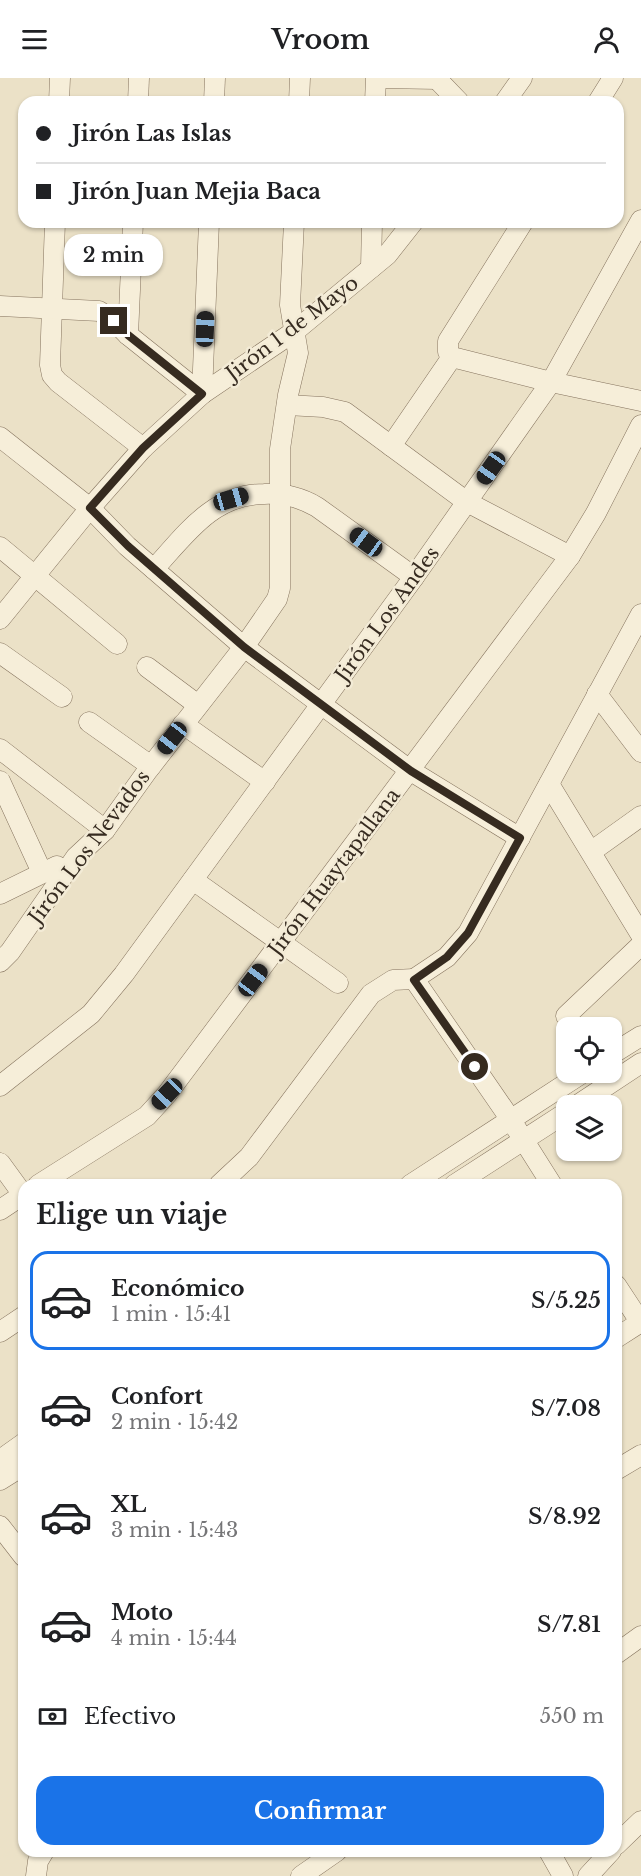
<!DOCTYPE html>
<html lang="es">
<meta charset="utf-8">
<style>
body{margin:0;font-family:"Libre Baskerville",serif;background:#f6f6f6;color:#202124;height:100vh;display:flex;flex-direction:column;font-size:22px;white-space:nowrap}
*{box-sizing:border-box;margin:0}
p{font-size:20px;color:#757577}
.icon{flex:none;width:33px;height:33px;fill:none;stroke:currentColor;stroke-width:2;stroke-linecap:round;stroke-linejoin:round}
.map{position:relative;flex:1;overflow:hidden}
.details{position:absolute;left:18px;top:1101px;width:604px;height:678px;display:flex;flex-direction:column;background:#fff;border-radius:18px;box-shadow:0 2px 4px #0004}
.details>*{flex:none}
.banner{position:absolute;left:18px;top:18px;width:606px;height:132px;border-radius:18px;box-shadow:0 2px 4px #0004;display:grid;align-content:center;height:132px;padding:0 18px;background:#fff}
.fabs{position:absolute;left:556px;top:939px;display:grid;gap:12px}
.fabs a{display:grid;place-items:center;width:66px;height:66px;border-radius:12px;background:#fff;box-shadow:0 2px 4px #0004;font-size:30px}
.end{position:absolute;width:27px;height:27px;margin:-14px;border:8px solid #362b20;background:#fff;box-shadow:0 0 0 3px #fff}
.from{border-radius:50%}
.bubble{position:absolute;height:42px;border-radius:18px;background:#fff;box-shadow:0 2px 4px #0004;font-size:20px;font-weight:600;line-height:42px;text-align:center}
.car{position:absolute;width:18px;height:36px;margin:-18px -9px;border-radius:8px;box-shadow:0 0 4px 2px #0007;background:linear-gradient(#222 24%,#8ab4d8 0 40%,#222 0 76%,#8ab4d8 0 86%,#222 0)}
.banner b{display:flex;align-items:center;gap:21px;height:57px;font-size:22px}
.banner b+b{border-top:2px solid #e0e0e0}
.banner i{width:15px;height:15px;background:#202124}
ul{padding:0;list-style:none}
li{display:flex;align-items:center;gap:18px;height:99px;margin:0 12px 9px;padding:0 6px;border:3px solid transparent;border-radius:18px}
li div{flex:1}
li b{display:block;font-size:22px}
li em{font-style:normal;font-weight:600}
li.on{border-color:#1a73e8}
li>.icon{width:54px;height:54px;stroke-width:1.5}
h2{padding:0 18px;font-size:27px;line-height:72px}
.pay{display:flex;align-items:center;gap:15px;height:66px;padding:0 18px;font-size:22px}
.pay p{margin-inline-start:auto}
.button{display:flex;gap:12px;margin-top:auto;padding:12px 18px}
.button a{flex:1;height:69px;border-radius:18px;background:#1a73e8;color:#fff;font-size:24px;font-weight:600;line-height:69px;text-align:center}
header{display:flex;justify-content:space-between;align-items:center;height:78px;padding:0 18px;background:#fff;font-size:27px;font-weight:600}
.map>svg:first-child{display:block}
</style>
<header><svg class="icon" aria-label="menu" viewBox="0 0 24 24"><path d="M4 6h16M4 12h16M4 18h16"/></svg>Vroom<svg class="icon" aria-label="person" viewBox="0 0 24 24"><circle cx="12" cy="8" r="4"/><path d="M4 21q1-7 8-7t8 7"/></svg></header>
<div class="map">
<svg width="641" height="1798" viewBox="0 0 641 1798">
<rect width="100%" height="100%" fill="#ebe1c7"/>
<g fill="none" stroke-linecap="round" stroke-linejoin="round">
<defs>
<g id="minor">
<polyline points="379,0 438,1"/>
<polyline points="436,0 459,24"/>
<polyline points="59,24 60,0"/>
<polyline points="138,24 139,0"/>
<polyline points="214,24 215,0"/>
<polyline points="299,24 300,0"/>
<polyline points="375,24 376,0"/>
<polyline points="505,24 522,0"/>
<polyline points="598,24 613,0"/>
<polyline points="55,144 50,287 52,297 58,304 143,370"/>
<polyline points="523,144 448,263 448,274 452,279 551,304 641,323"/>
<polyline points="371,190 372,144"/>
<polyline points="0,228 99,233 114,243 128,257 202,316"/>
<polyline points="128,257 133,144"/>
<polyline points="202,316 209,144"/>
<polyline points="287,327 323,329 345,334 467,424 570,478"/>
<polyline points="0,359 90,430 127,468 244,569 411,693 520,760"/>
<polyline points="391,368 452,279"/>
<polyline points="0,469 117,566"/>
<path d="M154,491C186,456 213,416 264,416C284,415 300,419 317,429L414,499"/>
<polyline points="0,541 90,430 143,370 202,316 295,253 387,177 413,144"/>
<polyline points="0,575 62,619"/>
<polyline points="147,589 198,627"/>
<polyline points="597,616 641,674"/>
<polyline points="89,644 151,688"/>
<polyline points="183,646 265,704"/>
<polyline points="0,671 105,752"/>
<polyline points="0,703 39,788"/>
<polyline points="549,706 641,857"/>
<polyline points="592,773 641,738"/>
<polyline points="193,802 338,905"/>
<polyline points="0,816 57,788"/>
<polyline points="0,884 10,874 76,779 105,752 148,692 244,569 277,521 280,510 280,371 288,317 298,275 290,227 294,144"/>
<polyline points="414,901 447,879 468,855 641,536"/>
<polyline points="414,901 511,1042 552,1107"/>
<polyline points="566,938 641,867"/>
<polyline points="612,976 641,958"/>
<polyline points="0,1008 91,936 124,896 414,499 551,304 641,142"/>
<polyline points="576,1028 641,985"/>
<polyline points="0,1085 24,1118"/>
<polyline points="38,1107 147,1038 167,1016 570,478 596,435 641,347"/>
<polyline points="219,1107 249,1079 371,916 393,902 414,901"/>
<polyline points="410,1107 584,994"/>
<polyline points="454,1107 567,1034"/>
<polyline points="0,1132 24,1116"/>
<polyline points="616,1207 641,1245"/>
<polyline points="0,1254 24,1238"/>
<polyline points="616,1260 641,1244"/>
<polyline points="0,1382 24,1365"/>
<polyline points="616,1392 641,1377"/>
<polyline points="0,1402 24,1387"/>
<polyline points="0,1448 24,1479"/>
<polyline points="616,1576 641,1558"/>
<polyline points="616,1767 641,1743"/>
<polyline points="549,1773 563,1798"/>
<polyline points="36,1798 38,1783 44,1773"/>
<polyline points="301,1798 337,1773"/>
<polyline points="588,1798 611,1773"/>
</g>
</defs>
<!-- minor casing -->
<use href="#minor" stroke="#85735e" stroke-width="21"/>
<!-- minor -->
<use href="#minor" stroke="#f6eed9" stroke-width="20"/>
</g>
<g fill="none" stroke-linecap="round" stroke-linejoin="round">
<!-- route -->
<polyline stroke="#362b20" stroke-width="8" points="114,243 128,257 202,316 143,370 90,430 128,468 244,569 411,693 520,760 468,855 447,879 414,902 475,989"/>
</g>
<g text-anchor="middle" stroke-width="5" stroke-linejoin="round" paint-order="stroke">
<!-- street labels -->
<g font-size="20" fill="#362b20" stroke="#f3ebd6">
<text transform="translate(292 250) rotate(-37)" y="7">Jirón 1 de Mayo</text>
<text transform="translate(387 536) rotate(-54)" y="7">Jirón Los Andes</text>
<text transform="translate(89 769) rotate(-53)" y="7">Jirón Los Nevados</text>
<text transform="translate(334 794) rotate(-53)" y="7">Jirón Huaytapallana</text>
</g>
</g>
</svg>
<div class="fabs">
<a><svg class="icon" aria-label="locate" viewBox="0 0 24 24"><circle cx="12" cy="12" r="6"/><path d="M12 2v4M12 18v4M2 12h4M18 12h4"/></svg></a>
<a><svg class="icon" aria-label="layers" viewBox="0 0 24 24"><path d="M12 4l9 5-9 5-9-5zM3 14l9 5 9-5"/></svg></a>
</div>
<i class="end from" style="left:475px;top:989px"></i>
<i class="end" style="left:114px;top:243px"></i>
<div class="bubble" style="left:64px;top:156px;width:99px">2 min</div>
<i class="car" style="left:205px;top:251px;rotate:2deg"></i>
<i class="car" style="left:491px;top:390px;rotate:215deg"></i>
<i class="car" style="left:231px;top:421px;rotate:74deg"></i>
<i class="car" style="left:366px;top:464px;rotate:306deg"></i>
<i class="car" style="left:172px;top:660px;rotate:218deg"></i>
<i class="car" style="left:253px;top:902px;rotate:37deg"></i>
<i class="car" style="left:167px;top:1016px;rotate:224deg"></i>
<div class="banner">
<b><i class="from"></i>Jirón Las Islas</b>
<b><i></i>Jirón Juan Mejia Baca</b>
</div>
<section class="details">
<h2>Elige un viaje</h2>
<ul>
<li class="on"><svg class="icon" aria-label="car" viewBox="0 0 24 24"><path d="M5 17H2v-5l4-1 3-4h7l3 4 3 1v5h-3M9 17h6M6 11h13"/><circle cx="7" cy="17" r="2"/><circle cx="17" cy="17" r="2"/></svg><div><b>Económico</b><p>1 min · 15:41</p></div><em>S/5.25</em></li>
<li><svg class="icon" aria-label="car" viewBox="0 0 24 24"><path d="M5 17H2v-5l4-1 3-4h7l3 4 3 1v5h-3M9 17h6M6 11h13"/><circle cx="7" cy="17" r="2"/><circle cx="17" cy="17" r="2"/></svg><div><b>Confort</b><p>2 min · 15:42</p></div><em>S/7.08</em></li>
<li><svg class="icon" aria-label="car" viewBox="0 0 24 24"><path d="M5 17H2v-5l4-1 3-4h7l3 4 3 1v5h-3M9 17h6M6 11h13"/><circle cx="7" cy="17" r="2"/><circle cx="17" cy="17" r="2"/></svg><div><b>XL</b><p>3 min · 15:43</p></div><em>S/8.92</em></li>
<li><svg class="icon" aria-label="car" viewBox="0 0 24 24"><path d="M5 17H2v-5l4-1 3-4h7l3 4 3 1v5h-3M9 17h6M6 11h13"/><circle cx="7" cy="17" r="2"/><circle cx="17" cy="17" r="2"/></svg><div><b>Moto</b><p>4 min · 15:44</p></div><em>S/7.81</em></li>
</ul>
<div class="pay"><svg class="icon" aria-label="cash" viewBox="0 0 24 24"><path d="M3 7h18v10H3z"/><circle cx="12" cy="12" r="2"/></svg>Efectivo<p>550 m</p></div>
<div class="button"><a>Confirmar</a></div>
</section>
</div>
